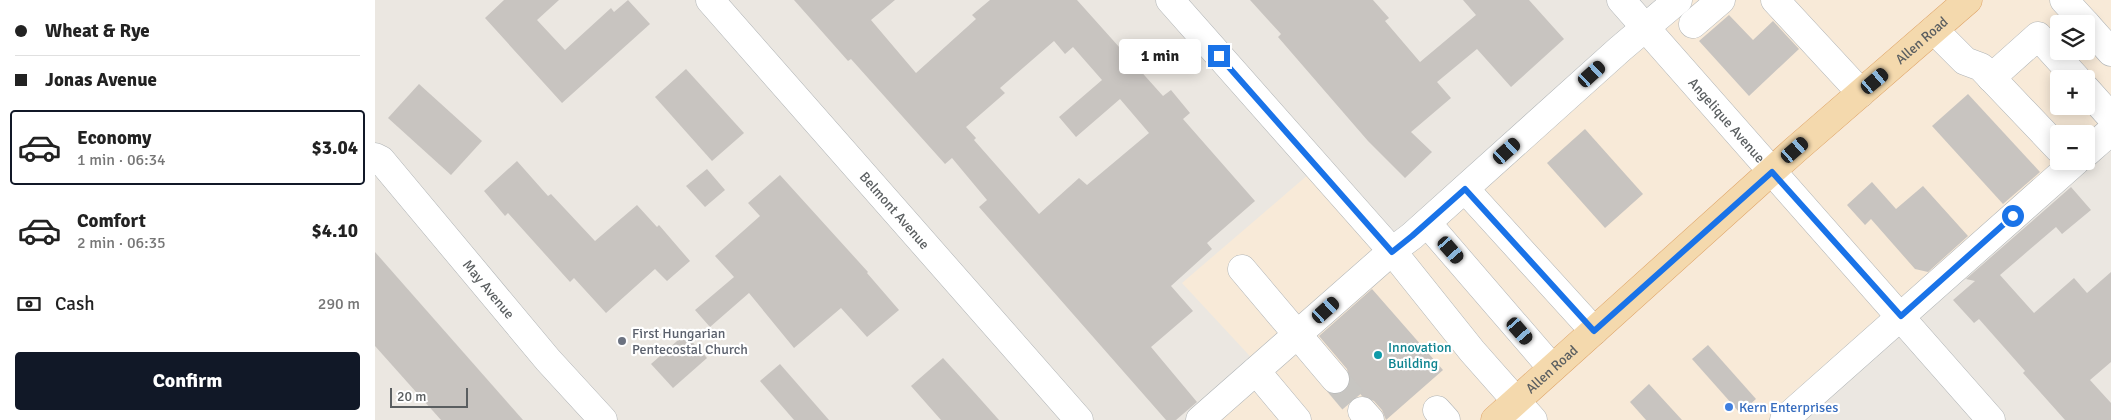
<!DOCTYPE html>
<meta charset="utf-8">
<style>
body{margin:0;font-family:Signika,sans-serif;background:#f6f6f6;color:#222;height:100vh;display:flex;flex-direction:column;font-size:19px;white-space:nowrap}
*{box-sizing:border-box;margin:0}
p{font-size:16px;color:#767676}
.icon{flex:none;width:28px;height:28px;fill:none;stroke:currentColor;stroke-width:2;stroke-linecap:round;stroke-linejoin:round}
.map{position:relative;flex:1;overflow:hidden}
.panel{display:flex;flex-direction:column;background:#fff;width:375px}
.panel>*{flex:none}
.hud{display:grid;align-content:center;height:110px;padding:0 15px;background:#fff}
.tools{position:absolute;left:1675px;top:15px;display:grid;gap:10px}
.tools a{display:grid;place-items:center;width:45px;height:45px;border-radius:5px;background:#fff;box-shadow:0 2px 12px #0003;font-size:25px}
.scale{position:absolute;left:15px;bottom:12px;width:78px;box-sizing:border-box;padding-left:5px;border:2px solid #5a5e60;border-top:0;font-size:14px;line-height:18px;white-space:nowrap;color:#5a5e60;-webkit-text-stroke:4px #fff;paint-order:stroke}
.end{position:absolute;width:22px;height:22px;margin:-11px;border:6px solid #1a73e8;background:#fff;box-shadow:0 0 0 2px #fff}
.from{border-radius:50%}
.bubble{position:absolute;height:35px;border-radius:5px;background:#fff;box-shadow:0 2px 12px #0003;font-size:16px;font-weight:700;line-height:35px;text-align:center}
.car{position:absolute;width:15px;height:30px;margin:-15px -8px;border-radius:6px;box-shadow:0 0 4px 1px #0007;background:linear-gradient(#222 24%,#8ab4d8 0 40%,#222 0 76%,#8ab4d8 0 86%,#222 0)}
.hud b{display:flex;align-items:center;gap:18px;height:48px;font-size:19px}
.hud b+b{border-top:1px solid #e0e0e0}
.hud i{width:12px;height:12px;background:#222}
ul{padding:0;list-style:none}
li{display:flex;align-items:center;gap:15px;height:75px;margin:0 10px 8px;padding:0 5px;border:2px solid transparent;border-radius:5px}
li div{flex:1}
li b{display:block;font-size:19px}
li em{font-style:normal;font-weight:700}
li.selected{border-color:#111827}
li>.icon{width:45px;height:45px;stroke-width:1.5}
.pay{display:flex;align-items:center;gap:12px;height:55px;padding:0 15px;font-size:19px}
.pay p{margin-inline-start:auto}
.primary-button{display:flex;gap:10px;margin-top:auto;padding:10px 15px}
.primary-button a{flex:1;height:58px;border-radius:5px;background:#111827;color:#fff;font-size:20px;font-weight:700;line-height:58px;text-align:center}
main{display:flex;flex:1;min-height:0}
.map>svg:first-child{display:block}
</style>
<main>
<section class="panel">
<div class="hud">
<b><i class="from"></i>Wheat &amp; Rye</b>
<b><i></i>Jonas Avenue</b>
</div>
<ul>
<li class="selected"><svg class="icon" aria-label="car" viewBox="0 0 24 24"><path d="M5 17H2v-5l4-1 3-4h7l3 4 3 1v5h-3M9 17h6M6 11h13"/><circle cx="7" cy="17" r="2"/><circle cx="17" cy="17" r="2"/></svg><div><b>Economy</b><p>1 min · 06:34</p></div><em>$3.04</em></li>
<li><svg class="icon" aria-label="car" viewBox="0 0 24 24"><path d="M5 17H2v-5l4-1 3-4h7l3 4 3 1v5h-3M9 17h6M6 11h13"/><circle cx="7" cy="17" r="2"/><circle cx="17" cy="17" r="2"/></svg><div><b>Comfort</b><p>2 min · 06:35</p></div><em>$4.10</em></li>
</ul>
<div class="pay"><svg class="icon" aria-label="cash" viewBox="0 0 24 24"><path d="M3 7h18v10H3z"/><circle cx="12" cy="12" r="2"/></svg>Cash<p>290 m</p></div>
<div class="primary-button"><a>Confirm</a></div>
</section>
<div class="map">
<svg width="1736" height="420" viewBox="0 0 1736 420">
<rect width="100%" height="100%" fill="#ebe7e1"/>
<!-- commercial -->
<path fill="#f8ead8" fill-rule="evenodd" d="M1303,0H1736V131L1711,153V134H1684V161L1409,420H825L885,367L807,283L942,167L1017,251ZM1684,24H1711V51H1684ZM1684,79H1711V106H1684Z"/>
<!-- building -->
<g fill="#c8c4c0" fill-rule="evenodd">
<polygon points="129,0 184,0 162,20 190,50 236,8 239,12 253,0 275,24 187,103 110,18"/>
<path d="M419,0H520L496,20L541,73L601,19L597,15L615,0H702L788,96L796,90L815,113L808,119L880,201L832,243L837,249L796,286L818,311L776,347L822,402L801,420H791L604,207L612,200L577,158L570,164L476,59L473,61ZM679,41L690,54L698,47L727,80L684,117L701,137L745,99L774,133L712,185L704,178L664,214L599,140L601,138L591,127L630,93L625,88Z"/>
<polygon points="875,0 998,0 1014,18 1010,21 1045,62 1101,15 1088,0 1154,0 1189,39 1136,87 1102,49 1062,82 1076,98 1036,132 1057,152 1030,178 993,141 903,37 906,34"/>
<polygon points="1354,15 1378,40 1398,21 1424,49 1374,96 1324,41"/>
<polygon points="311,69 369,133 337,161 280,97"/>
<polygon points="44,84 107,141 76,175 13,118"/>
<polygon points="1593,94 1665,172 1628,204 1557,126"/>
<polygon points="1210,129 1268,194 1230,228 1172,163"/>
<polygon points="142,161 173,196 176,194 220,241 262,205 282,227 284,225 315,261 292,281 280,269 231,313 199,278 195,282 133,213 130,216 109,191"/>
<polygon points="332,169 350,190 330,207 311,186"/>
<polygon points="405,175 493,272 492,273 524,310 492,337 466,308 419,348 374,293 335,327 320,310 359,277 340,256 385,216 373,203"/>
<polygon points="1497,182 1521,209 1548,186 1593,236 1553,272 1540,269 1496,219 1490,225 1472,205"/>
<polygon points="1696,187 1716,210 1687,234 1681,227 1625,275 1659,313 1699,278 1712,293 1736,272 1736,362 1715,380 1736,403 1736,420 1690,420 1648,373 1650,371 1604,319 1599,323 1578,300 1600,281 1591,279"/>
<polygon points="0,252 148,420 66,420 0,346"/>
<polygon points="997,289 1068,370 1011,420 1007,410 999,401 987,396 975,382 972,369 944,336"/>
<polygon points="310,334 332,358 298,388 276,364"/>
<polygon points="1333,345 1381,399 1365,413 1317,359"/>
<polygon points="568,358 599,392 624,420 566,420 536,386"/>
<polygon points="405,364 454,420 419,420 385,381"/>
<polygon points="1274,384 1307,420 1271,420 1255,402"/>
</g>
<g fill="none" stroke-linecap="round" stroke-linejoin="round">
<!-- minor-tunnel -->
<polyline stroke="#c7c5c1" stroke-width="28" stroke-dasharray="28 14" stroke-linecap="butt" points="960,379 987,411"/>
<defs>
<g id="minor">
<path id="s1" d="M335,0L704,420"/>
<polyline points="795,0 1017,251 1097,351 1158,420"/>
<path id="s2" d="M1246,0L1616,420"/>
<polyline points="1400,0 1486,93"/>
<polyline points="1689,0 1711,24"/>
<polyline points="1318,24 1346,0"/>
<polyline points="1711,24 1736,52"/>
<polyline points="1559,30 1590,61 1606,67 1684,149"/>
<polyline points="1616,78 1663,36 1702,79"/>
<polyline points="1711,89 1736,117"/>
<polyline points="1711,153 1736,131"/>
<path id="s3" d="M0,157L6,160L173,360L228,420"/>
<polyline points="1090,189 1219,331"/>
<polyline points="1052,223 1177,368"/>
<polyline points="867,269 960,379"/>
<polyline points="881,371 922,420"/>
<polyline points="1062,410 1071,420"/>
<polyline points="987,411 995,420"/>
<polyline points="825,420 1017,251 1037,236 1245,49 1303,0"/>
<polyline points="1409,420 1701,161"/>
</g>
<g id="major">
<path id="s4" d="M1120,420L1420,150L1593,0"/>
</g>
</defs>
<!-- minor casing -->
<use href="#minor" stroke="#afb3b5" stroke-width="29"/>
<!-- major casing -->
<use href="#major" stroke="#dea367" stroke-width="29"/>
<!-- minor -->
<use href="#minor" stroke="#fff" stroke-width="28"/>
<!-- major -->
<use href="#major" stroke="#f4d9ad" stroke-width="28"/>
</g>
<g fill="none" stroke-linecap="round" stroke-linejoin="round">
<!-- route -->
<polyline stroke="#1a73e8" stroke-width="6" points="844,56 1017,252 1037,236 1090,189 1219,331 1397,172 1526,316 1638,216"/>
</g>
<!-- markers -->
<circle fill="#6b7280" stroke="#fff" stroke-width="2" cx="247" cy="341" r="5"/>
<circle fill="#0f9aa8" stroke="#fff" stroke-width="2" cx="1003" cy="355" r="5"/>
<circle fill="#3f7fe0" stroke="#fff" stroke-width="2" cx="1354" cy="407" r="5"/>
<g text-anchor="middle" stroke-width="4.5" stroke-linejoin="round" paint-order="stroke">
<!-- street labels -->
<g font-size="14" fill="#5a5e60" stroke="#fff">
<text dy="5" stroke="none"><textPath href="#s4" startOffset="571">Allen Road</textPath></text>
<text dy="5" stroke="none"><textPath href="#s2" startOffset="160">Angelique Avenue</textPath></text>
<text dy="5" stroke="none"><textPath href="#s1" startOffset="280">Belmont Avenue</textPath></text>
<text dy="5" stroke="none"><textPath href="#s3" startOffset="175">May Avenue</textPath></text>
<text dy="5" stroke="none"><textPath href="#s4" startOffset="76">Allen Road</textPath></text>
</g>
<!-- worship labels -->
<g font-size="14" fill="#5b616d" stroke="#fff" text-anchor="start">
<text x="257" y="338">First Hungarian<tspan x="257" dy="16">Pentecostal Church</tspan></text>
</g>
<!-- culture labels -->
<g font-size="14" fill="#0d838f" stroke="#fff" text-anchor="start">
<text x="1013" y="352">Innovation<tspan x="1013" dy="16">Building</tspan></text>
</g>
<!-- shop labels -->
<g font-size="14" fill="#366cbe" stroke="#fff" text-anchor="start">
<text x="1364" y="412">Kern Enterprises</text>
</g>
</g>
</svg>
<div class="tools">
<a><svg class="icon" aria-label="layers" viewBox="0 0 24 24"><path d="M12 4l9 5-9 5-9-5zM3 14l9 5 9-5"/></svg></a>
<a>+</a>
<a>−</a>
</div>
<div class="scale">20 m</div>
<i class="end from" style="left:1638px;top:216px"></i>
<i class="end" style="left:844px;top:56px"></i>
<div class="bubble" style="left:744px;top:39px;width:82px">1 min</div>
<i class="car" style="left:1217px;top:74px;rotate:48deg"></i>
<i class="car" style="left:1500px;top:81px;rotate:50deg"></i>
<i class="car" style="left:1420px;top:150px;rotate:49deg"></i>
<i class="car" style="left:1132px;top:151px;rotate:48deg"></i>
<i class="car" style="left:1076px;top:250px;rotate:139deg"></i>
<i class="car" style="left:951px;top:310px;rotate:48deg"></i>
<i class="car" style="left:1145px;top:331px;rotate:139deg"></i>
</div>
</main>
